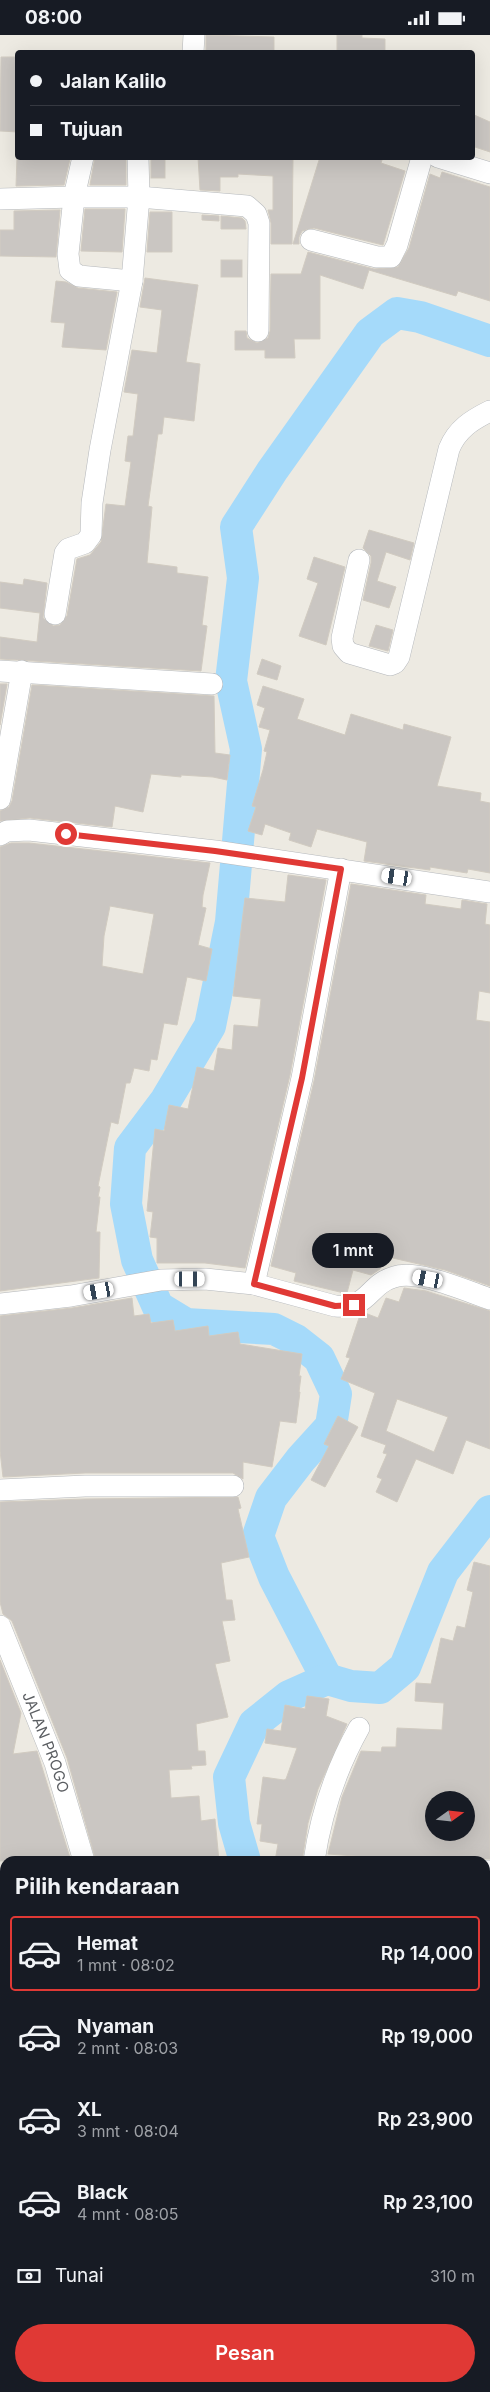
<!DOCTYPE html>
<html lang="id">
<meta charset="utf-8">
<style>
body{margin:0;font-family:Inter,sans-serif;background:#20242c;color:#f1f3f6;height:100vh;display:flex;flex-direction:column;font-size:19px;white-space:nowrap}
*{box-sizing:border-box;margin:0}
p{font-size:16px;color:#9ea1a6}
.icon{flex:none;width:28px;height:28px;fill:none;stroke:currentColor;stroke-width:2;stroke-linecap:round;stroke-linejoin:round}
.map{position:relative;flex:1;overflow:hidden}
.side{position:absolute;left:0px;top:1821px;width:490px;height:536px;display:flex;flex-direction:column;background:#171b24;border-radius:15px 15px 0 0;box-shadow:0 5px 20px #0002}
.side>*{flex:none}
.banner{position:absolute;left:15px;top:15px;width:460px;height:110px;border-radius:5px;box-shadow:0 5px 20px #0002;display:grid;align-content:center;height:110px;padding:0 15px;background:#171b24}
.needle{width:32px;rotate:75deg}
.controls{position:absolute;left:425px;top:1756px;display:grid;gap:10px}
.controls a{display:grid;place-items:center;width:50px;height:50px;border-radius:50%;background:#171b24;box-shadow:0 5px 20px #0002;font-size:25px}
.end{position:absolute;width:22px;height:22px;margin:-11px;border:6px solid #e03935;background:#fff;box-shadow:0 0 0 2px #fff}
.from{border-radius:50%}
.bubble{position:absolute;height:35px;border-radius:18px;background:#171b24;box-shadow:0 5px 20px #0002;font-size:16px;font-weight:600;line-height:35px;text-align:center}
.car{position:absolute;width:15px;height:30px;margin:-15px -8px;border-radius:6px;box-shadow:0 0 4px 1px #0007;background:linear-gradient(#fff 24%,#345 0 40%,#fff 0 76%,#345 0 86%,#fff 0)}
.banner b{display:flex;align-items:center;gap:18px;height:48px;font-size:19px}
.banner b+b{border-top:1px solid #363941}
.banner i{width:12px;height:12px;background:#f1f3f6}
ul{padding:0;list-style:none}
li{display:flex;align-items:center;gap:15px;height:75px;margin:0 10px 8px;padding:0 5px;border:2px solid transparent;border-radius:5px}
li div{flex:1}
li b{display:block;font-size:19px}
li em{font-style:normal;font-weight:600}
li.active{border-color:#e03935}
li>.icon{width:45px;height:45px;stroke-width:1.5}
h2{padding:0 15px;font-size:22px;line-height:60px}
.pay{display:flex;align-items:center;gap:12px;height:55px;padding:0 15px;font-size:19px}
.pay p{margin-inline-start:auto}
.cta{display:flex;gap:10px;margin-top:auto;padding:10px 15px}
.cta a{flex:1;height:58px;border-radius:30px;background:#e03935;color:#fff;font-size:20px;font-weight:600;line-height:58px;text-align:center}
.status{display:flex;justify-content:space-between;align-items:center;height:35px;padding:0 25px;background:#171b24;direction:ltr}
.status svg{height:14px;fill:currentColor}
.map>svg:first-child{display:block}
</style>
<div class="status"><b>08:00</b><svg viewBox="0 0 49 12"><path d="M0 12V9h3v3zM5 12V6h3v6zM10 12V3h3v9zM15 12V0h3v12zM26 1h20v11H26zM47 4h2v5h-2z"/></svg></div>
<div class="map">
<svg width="490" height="2357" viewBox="0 0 490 2357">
<rect width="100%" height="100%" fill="#edeae2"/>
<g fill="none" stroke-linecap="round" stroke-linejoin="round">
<!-- river -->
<g stroke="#a5dafa" stroke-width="32">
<polyline points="327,1644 274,1542 258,1501 271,1463 301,1424 331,1391 336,1359 319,1323 296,1305 274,1294 186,1289 158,1272 137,1225 126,1169 130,1113 166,1065 210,991 231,887 246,714 231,646 243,543 236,492 272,436 370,298 397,278 420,282 490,306"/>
<polyline points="245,1826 234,1788 229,1742 254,1689 289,1661 327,1644 351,1651 380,1653 405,1632 443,1537 490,1476"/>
<polyline points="0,2121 5,2120"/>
</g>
</g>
<!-- building -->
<g fill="#cac6c2" stroke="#d1cbc1" fill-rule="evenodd">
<polygon points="206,0 274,2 274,18 206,18"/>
<polygon points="337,0 362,0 362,3 385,4 385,18 337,18"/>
<polygon points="1,22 18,22 18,97 0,96"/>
<polygon points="472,79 490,87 490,117 472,111"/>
<polygon points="17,122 70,124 64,150 16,151"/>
<polygon points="95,122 126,122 126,150 90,150"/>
<rect x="151" y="122" width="14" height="21"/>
<polygon points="198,122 293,122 292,209 271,209 271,188 268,175 273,175 273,141 238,139 238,142 220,142 220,156 200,155"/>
<polygon points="320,122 374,122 382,125 381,128 405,136 383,210 314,193 302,196 299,202 299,209 293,209"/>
<polygon points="442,137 490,152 490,266 458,256 456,261 369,235 363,254 320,240 320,304 294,304 295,323 265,323 265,315 235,315 235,296 246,296 247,303 257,308 268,303 270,296 271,239 301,239 308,217 374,234 398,232 409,213 430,139 440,143"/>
<polygon points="85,174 125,174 122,217 81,216"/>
<polygon points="60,175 56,222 0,221 0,195 14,195 14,176"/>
<polygon points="150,177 172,177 172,217 147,217"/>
<polygon points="202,180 219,181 219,186 202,185"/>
<polygon points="221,181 242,183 245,186 246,194 221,194"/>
<rect x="221" y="225" width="21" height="17"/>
<polygon points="145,243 198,250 186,327 200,329 194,386 164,382 162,399 158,399 148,471 152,472 147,528 177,532 177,538 208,542 202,590 207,591 201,636 0,624 0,602 37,607 40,578 0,573 0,547 23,550 24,544 47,548 43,583 53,591 60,590 67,581 77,524 90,520 101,507 106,469 125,471 131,427 125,426 128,401 133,401 138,359 124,357 132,315 157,318 162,275 140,272"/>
<polygon points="56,246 66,247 78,253 117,257 106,315 62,312 65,288 51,287"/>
<polygon points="369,495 414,508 410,525 386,517 377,546 396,552 389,573 363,565 371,528 371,521 363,513"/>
<polygon points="314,522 345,532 326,610 299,601 318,548 307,544"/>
<polygon points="376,590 393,595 388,616 369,611"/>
<polygon points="262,624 281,631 277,645 257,639"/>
<polygon points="0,649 7,649 0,690"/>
<polygon points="32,650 214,661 215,718 230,720 227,745 213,742 181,740 181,742 151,739 143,777 115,771 112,792 30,783 0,786 0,776 9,772 12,766"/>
<polygon points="263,651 304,664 297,684 345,700 351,679 403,695 404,689 451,702 437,751 481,758 480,766 490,768 490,838 468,834 467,838 430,832 430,835 364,826 367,807 317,794 311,812 289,805 291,798 265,789 262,800 248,796 256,772 252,771 263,735 267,717 264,716 270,695 259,692 265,673 257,670"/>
<path d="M11,808H29L210,828L203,860L202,872L206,873L198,910L212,914L206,946L187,942L177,990L164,988L157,1025L151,1024L149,1036L134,1033L130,1048H126L118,1089L111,1087L98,1151L100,1152L98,1162H100L96,1197H100L99,1243L0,1256V812ZM110,871L154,879L143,939L102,931L104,901Z"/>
<polygon points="288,840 326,845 290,1040 245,1233 205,1228 157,1228 157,1203 150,1202 153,1177 147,1176 155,1094 164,1096 169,1070 188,1074 197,1032 214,1036 218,1013 232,1015 234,990 258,992 261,964 233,961 245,863 285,867"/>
<polygon points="351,849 426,860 425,869 461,874 462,865 487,869 485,889 490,890 490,958 479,956 476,985 490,987 490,1251 445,1235 384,1221 380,1234 371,1240 353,1235 347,1258 344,1258 294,1246 296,1238 271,1231 314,1046"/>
<path d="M404,1253L426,1256L490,1276V1414L466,1405L453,1439L416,1424L397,1467L376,1457L382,1444L377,1442L387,1419L383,1418L386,1410L361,1401L375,1358L341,1344L350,1323L346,1322L360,1280L365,1278L378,1283L386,1263L399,1267ZM397,1364L448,1382L434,1417L386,1396Z"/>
<polygon points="132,1263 134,1281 149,1279 151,1288 173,1285 175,1296 208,1291 209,1301 238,1297 240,1309 302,1319 299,1341 301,1341 299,1357 300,1357 296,1388 280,1386 272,1432 243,1427 243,1444 233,1438 85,1438 3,1442 0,1416 0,1281 72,1273"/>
<polygon points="338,1381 358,1392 325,1452 311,1445 329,1411 324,1409"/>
<polygon points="238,1462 241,1473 238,1474 249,1522 221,1528 226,1565 232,1565 235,1585 222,1586 230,1626 215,1629 228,1682 196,1689 198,1716 205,1716 206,1730 191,1731 192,1734 169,1735 171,1763 199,1761 201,1786 215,1784 219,1826 96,1826 67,1723 12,1586 3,1579 0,1567 0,1467 85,1464"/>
<path d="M474,1527L490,1531V1824H395L328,1819L342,1762L361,1716L381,1717L382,1712H396L397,1693L442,1695L444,1668L415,1666L416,1648L431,1649L441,1603L453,1606L457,1591L465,1593L473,1557L467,1555ZM434,1765H466V1798H434Z"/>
<polygon points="0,1625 21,1678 13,1719 37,1716 71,1826 0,1826"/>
<polygon points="307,1661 329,1664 326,1681 347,1689 318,1754 308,1788 302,1826 275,1826 278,1809 260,1806 262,1789 257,1789 263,1742 284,1745 286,1744 297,1713 265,1708 267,1694 281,1696 285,1670 305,1674"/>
</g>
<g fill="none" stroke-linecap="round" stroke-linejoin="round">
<defs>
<g id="street">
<polyline points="193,18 194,0"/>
<polyline points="438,122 490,138"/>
<polyline points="0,164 74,162 83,122"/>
<polyline points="311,205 377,222 391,222 397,210 422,122"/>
<polyline points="132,246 79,241 70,235 68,219 74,162 139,162 247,171 256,179 259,188 258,296"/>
<path d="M359,525L342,603L343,611L349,618L390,630L395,628L399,622L449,414C457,394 472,385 490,376"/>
<polyline points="55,579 65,518 68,514 85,508 91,500 92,468 100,415 132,246 139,162 138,122"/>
<polyline points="0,636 212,649"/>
<polyline points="0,764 22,636"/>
<polyline points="0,800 7,796 29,795 215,816 490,857"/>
<polyline points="254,1249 302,1043 341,834"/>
<path d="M0,1269L71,1261L161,1245L205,1244L254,1249L335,1271C370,1274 367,1250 394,1242C418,1234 466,1256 490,1264"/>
<polyline points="0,1455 85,1451 233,1451"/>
<path id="s1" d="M0,1591L55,1728L84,1826"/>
<path d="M314,1826C321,1778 335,1736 359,1693"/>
<polyline points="485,1836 490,1836"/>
<polyline points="0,1846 5,1847"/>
<polyline points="0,2015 5,2016"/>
<polyline points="485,2146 490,2145"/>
<polyline points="0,2217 5,2216"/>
<polyline points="289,2352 289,2357"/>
<polyline points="97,2357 97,2352"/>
</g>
</defs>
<!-- street casing -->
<use href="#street" stroke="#b5b8bc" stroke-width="22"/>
<!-- street -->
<use href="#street" stroke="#fff" stroke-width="21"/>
</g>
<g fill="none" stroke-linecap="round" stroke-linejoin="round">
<!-- route -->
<polyline stroke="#e03935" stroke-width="6" points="66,799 215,816 341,834 302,1043 254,1249 335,1271 354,1270"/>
</g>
<g text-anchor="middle" stroke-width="4" stroke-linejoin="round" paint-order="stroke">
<!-- street labels -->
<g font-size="15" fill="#5b5e62" stroke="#fff">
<text dy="5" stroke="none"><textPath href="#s1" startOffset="125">JALAN PROGO</textPath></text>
</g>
</g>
</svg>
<div class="controls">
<a><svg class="needle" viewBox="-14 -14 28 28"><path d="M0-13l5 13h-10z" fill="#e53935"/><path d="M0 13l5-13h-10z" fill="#9ea1a6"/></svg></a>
</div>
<i class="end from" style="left:66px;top:799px"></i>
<i class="end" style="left:354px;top:1270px"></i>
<div class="bubble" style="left:312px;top:1198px;width:82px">1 mnt</div>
<i class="car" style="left:397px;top:842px;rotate:279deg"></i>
<i class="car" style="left:190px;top:1244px;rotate:90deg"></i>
<i class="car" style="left:428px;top:1244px;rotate:281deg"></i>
<i class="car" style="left:99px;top:1256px;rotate:260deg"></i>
<div class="banner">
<b><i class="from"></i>Jalan Kalilo</b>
<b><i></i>Tujuan</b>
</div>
<section class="side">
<h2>Pilih kendaraan</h2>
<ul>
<li class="active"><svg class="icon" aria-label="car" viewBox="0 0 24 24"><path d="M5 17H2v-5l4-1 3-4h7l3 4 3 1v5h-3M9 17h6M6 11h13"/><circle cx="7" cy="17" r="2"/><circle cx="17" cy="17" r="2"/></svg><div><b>Hemat</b><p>1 mnt · 08:02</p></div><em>Rp 14,000</em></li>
<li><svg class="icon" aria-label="car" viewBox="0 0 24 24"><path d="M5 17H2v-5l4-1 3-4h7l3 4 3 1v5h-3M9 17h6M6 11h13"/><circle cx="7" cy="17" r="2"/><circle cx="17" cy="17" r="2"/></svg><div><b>Nyaman</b><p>2 mnt · 08:03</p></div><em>Rp 19,000</em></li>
<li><svg class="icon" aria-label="car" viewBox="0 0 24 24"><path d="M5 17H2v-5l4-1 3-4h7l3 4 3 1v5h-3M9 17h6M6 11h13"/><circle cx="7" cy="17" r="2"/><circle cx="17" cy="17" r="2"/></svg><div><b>XL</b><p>3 mnt · 08:04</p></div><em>Rp 23,900</em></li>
<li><svg class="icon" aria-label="car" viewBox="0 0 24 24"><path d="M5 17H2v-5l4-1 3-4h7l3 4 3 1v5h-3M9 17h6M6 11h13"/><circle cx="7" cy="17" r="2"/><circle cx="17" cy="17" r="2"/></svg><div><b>Black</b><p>4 mnt · 08:05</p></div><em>Rp 23,100</em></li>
</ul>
<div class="pay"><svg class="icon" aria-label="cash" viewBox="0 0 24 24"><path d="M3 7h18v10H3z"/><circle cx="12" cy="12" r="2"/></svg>Tunai<p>310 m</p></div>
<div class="cta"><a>Pesan</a></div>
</section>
</div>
